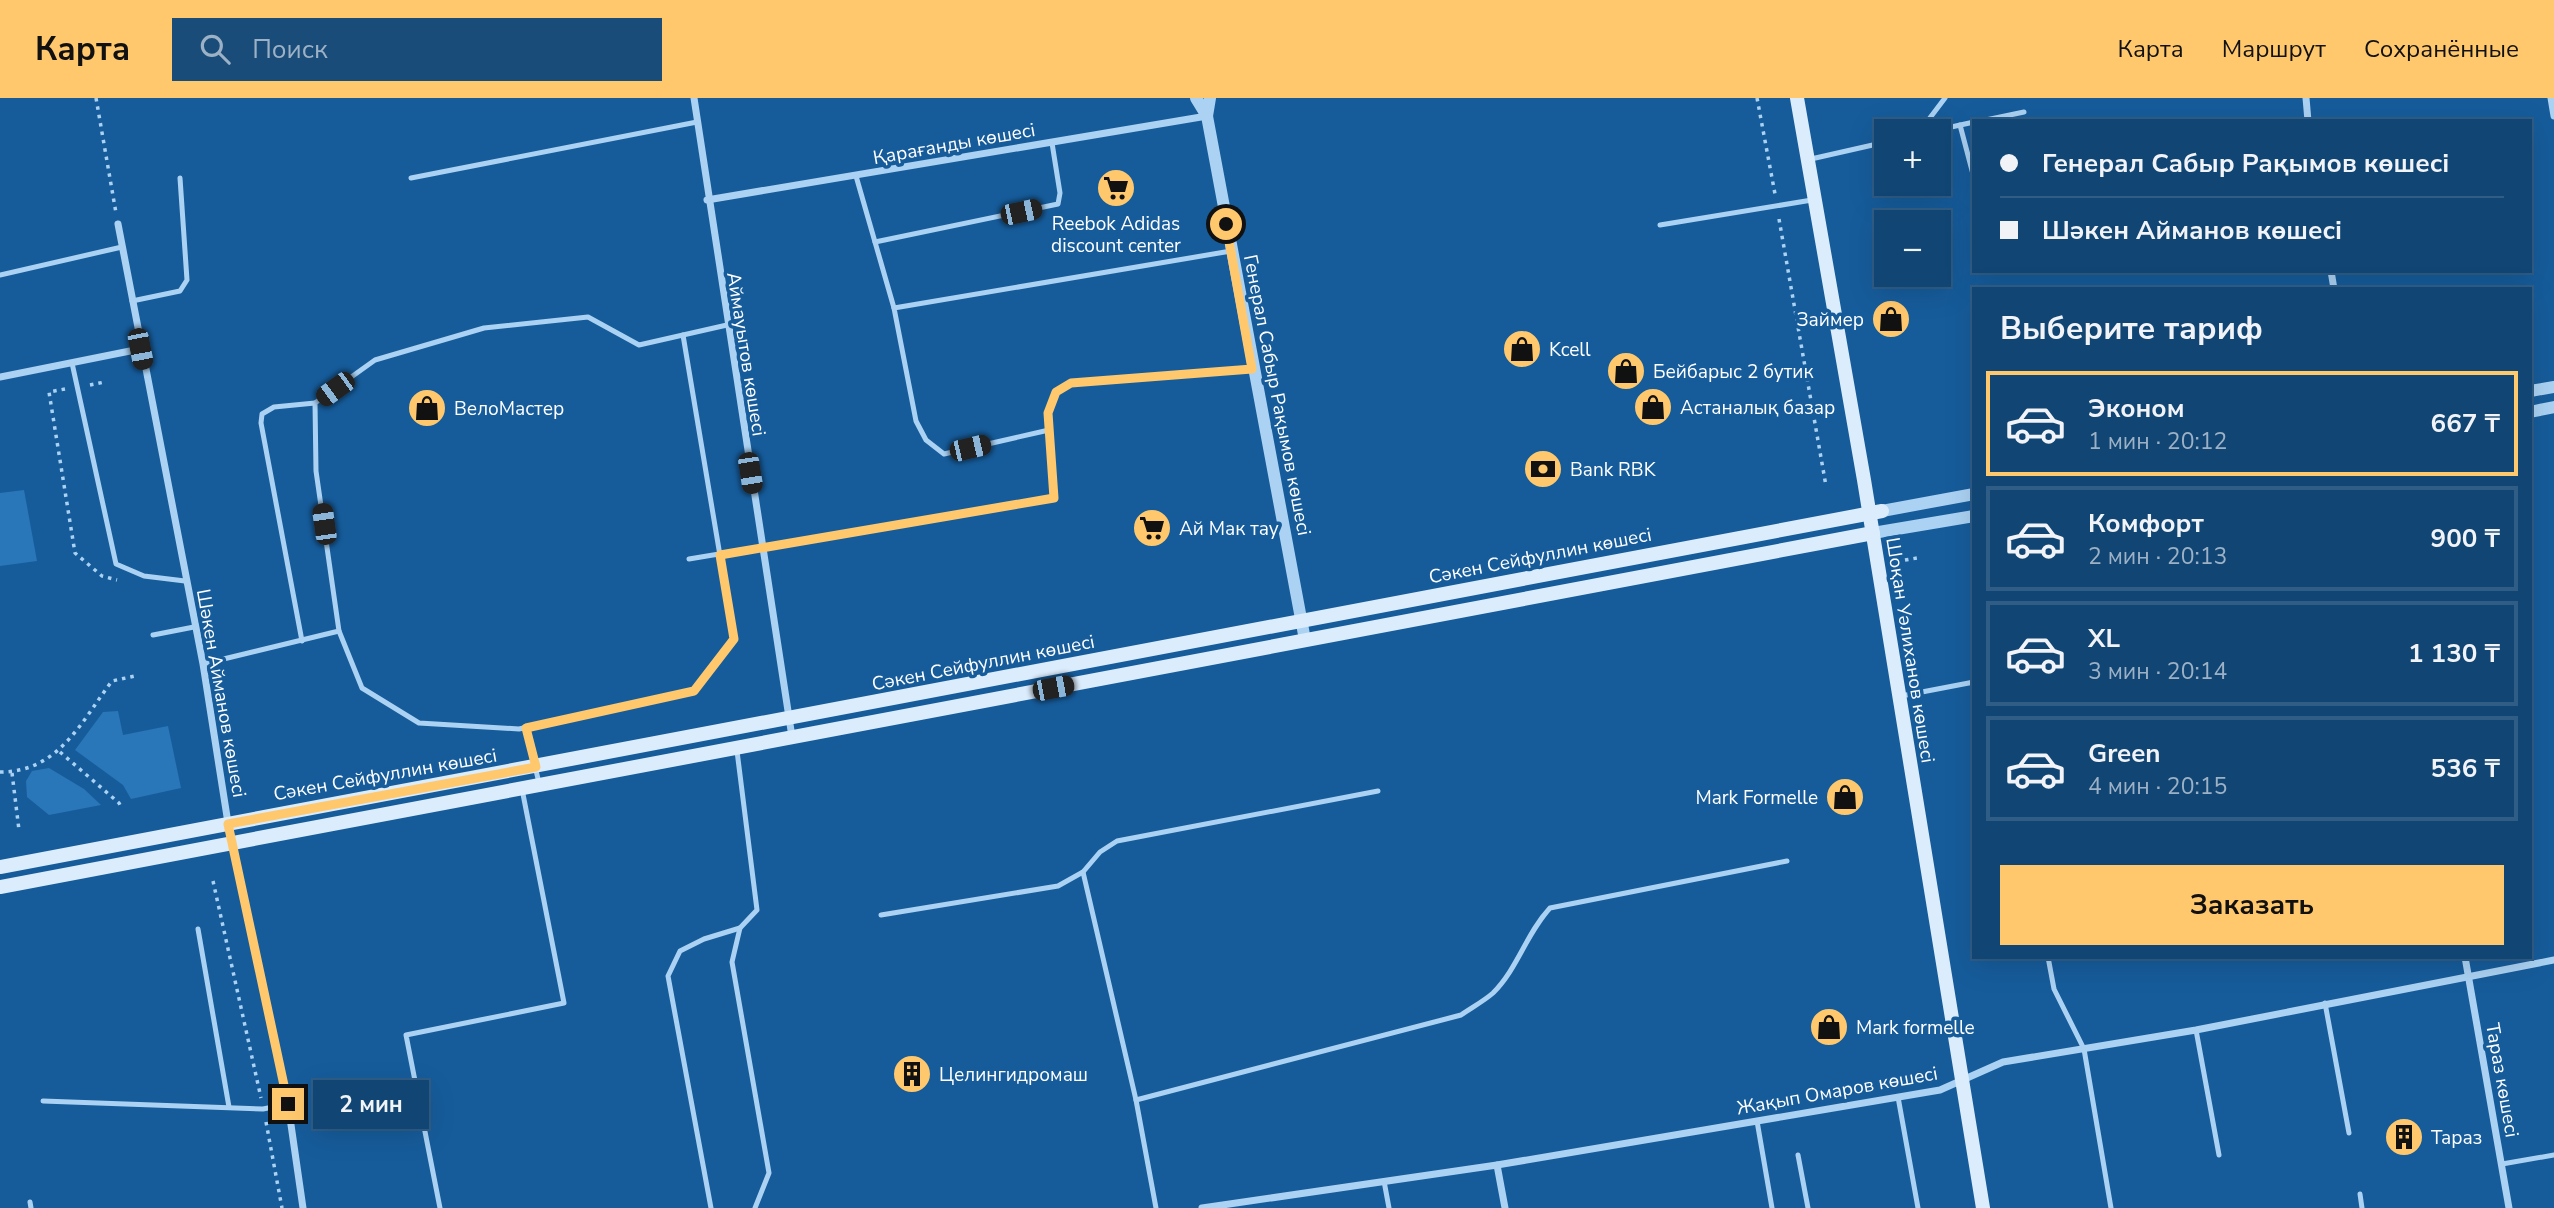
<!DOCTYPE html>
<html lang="ru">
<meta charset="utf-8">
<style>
body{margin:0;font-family:"Nunito Sans",sans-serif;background:#194c79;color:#f1f3f6;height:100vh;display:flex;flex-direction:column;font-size:26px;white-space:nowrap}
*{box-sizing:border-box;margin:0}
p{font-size:23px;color:#9cb1c5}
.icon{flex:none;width:38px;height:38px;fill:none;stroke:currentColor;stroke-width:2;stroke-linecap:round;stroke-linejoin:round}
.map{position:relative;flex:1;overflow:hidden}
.side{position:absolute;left:1972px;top:189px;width:560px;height:672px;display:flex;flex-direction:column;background:#104574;border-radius:0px;box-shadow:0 7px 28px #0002,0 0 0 2px #305d86}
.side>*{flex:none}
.guide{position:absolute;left:1972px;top:21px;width:560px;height:154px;border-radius:0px;box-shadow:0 7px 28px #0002,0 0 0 2px #305d86;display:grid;align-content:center;height:154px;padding:0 28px;background:#104574}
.buttons{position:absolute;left:1874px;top:21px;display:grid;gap:14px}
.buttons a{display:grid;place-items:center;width:77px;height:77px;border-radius:0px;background:#104574;box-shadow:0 7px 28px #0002,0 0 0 2px #305d86;font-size:35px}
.end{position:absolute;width:32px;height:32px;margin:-16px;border:9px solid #ffc86d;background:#111;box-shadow:0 0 0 4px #111}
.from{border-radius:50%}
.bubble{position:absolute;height:49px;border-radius:0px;background:#104574;box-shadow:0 7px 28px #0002,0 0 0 2px #305d86;font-size:23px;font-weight:700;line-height:49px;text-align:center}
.car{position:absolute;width:21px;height:42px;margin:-21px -10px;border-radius:9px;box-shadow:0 0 5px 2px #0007;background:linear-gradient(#222 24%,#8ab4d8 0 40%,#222 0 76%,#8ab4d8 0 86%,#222 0)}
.guide b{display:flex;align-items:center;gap:24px;height:66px;font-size:26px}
.guide b+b{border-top:2px solid #305d86}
.guide i{width:18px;height:18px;background:#f1f3f6}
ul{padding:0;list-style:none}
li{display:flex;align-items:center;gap:21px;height:105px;margin:0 14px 10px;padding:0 14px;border:4px solid #305d86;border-radius:0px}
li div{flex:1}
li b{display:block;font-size:26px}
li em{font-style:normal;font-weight:700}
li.selected{border-color:#ffc86d}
li>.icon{width:63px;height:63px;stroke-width:1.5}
h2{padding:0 28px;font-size:32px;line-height:84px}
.action{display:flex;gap:14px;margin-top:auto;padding:14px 28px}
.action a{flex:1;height:80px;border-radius:0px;background:#ffc86d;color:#111;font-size:28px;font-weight:700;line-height:80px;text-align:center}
header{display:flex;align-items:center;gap:42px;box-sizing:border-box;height:98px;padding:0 35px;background:#ffc86d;color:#111}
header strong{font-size:33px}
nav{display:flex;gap:38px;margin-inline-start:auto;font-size:24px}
.search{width:490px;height:63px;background:#194c79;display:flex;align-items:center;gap:18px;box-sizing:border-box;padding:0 24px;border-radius:0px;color:#9cb1c5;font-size:26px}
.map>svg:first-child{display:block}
</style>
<header>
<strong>Карта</strong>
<div class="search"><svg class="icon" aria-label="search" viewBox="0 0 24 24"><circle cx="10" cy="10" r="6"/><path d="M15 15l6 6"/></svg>Поиск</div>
<nav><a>Карта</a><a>Маршрут</a><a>Сохранённые</a></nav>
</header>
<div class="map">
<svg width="2554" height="1110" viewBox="0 0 2554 1110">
<rect width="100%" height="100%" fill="#165c9b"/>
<!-- green -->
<g fill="#2976b9">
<polygon points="24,392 37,463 0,468 0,395"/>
<polygon points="118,613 123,637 168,628 181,690 131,701 123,687 75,652 103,614"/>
<polygon points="49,670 84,691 101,707 49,717 27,699 26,683 32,673"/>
</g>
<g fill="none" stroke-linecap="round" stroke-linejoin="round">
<!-- path -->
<g stroke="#abd2f3" stroke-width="3.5" stroke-dasharray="3.5 5" stroke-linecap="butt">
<polyline points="96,0 116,115"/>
<polyline points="1757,0 1775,96"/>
<polyline points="1779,121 1826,388"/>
<polyline points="90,287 105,284"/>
<polyline points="65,291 49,294 75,455 102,478 117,482"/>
<polyline points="1905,462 1917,460"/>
<polyline points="60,654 119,705 122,711"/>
<path d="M0,674C59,674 81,624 112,583L135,578"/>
<polyline points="12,675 19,732"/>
<polyline points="213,783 261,1000"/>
<polyline points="266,1024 282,1110"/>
</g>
<!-- service -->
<g stroke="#abd2f3" stroke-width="5">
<polyline points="1981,23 2024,14"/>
<polyline points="1960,27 1974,80"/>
<polyline points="1920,33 1945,0"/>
<polyline points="1933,33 1974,24"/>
<polyline points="1811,61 1886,44"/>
<polyline points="856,78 894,210"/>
<polyline points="411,80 697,24"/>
<polyline points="1660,127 1812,102"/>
<polyline points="875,144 1058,106 1060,95 1052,45"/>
<polyline points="0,177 122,149"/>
<polyline points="132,203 180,193 187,182 180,80"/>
<polyline points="72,265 116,466 144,478 185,483"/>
<polyline points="1049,332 944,356 926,342 916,323 894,210 1231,153"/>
<polyline points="689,461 1054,400 1048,315 1056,294 1071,285 1252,271"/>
<polyline points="339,533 362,590 419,625 519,631 694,593 734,541 683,237"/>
<polyline points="153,537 194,529"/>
<polyline points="302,543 261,325 262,316 274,309 315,305"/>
<polyline points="203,566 339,533 316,373 315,305 375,262 484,230 588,219 639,247 727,227"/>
<polyline points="1901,598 1974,584"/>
<polyline points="526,630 539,685"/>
<polyline points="737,653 757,812 740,830 732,864 769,1075 755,1110"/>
<polyline points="1083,774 1136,1002 1156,1110"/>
<polyline points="881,817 1058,788 1083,774 1100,754 1117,743 1378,693"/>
<polyline points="198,831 229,1009"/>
<polyline points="2048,859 2054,891 2084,951 2111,1110"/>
<polyline points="2325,905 2349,1035"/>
<polyline points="2196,932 2219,1057"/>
<polyline points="1898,999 1918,1110"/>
<path d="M1136,1002L1461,917C1471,910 1484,903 1493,895C1518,870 1526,836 1550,810L1787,763"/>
<polyline points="43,1003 263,1011 288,1006"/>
<polyline points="1757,1023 1772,1110"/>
<polyline points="1798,1057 1808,1110"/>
<polyline points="2502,1066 2554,1057"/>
<polyline points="1384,1083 1389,1110"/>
<polyline points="2360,1096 2362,1110"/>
<polyline points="30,1104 31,1110"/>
<polyline points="440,1110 406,937 564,905 522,691"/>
<polyline points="711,1110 668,878 680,853 704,841 740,830"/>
</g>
<!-- minor -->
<g stroke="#abd2f3" stroke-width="7">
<polyline points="694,0 792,639"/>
<polyline points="2306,0 2308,23"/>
<polyline points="2551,0 2554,18"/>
<polyline points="707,102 1207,18"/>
<polyline points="118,126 203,566 228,725 288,1006 303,1110"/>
<polyline points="2331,173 2334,191"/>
<polyline points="0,279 140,251"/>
<polyline points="2465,859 2509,1110"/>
<polyline points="1497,1067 1505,1110"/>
<polyline points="1202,1110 1497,1067 1940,992 2003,964 2196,932 2554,862"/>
</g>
<!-- tertiary -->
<g stroke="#abd2f3" stroke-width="12">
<polyline points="1196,0 1207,18 1305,542"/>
<polyline points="1207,18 1210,0"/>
<polyline points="2530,293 2554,289"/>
<polyline points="2530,314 2554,309"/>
<polyline points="1882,413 1974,396"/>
<polyline points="1873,435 1974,418"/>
</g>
<!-- secondary -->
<g stroke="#dbecfc" stroke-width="14">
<polyline points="1797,0 1864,382 1983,1110"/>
<polyline points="0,769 1882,413"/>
<polyline points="0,789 1873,435"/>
</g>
</g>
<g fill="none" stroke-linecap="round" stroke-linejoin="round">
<!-- route -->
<polyline stroke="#ffc86d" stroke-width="9" points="288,1006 228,726 536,669 526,630 694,593 734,541 720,457 1054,400 1048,315 1056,294 1071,285 1252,271 1226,126"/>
</g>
<!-- icons -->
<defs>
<symbol id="supermarket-disc" viewBox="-11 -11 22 22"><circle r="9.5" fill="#ffc86d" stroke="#165c9b"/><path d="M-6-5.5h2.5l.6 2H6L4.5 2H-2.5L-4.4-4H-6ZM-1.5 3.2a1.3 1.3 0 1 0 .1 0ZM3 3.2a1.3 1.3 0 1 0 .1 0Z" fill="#111"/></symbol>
<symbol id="shop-disc" viewBox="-11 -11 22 22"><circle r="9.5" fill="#ffc86d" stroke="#165c9b"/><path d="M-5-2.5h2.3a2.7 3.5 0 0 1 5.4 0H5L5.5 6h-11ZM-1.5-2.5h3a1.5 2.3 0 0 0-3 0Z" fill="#111"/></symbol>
<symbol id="bank-disc" viewBox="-11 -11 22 22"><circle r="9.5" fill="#ffc86d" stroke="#165c9b"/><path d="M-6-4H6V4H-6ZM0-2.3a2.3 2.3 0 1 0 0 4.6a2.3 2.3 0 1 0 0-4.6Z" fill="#111"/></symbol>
<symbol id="building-disc" viewBox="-11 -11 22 22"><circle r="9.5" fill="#ffc86d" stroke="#165c9b"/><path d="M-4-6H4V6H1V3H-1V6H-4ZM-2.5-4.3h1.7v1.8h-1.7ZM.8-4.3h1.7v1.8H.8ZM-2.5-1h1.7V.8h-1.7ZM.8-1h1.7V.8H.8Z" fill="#111"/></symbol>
</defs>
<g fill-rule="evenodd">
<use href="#supermarket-disc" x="1094" y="68" width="44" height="44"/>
<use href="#shop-disc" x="1869" y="199" width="44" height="44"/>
<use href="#shop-disc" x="1500" y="229" width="44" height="44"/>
<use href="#shop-disc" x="1604" y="251" width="44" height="44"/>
<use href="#shop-disc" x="1631" y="287" width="44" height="44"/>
<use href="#shop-disc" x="405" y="288" width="44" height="44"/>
<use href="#bank-disc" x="1521" y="349" width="44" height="44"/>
<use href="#supermarket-disc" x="1130" y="408" width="44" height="44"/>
<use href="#shop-disc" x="1823" y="677" width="44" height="44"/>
<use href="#shop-disc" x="1807" y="907" width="44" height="44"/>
<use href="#building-disc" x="890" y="954" width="44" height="44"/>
<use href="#building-disc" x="2382" y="1017" width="44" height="44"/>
</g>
<g text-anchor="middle" stroke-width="7" stroke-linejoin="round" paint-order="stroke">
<!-- street labels -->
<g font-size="19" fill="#fff" stroke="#165c9b">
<text transform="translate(954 45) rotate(-10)" y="7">Қарағанды көшесі</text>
<text transform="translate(747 256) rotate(81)" y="7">Аймауытов көшесі</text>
<text transform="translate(1278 297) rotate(79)" y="7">Генерал Сабыр Рақымов көшесі</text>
<text transform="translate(1540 457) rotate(-11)" y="7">Сәкен Сейфуллин көшесі</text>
<text transform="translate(1911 552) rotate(81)" y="7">Шоқан Уәлиханов көшесі</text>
<text transform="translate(983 564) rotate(-11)" y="7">Сәкен Сейфуллин көшесі</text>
<text transform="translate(222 595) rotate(80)" y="7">Шәкен Айманов көшесі</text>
<text transform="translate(385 676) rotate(-10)" y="7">Сәкен Сейфуллин көшесі</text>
<text transform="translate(2503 982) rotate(80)" y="7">Тараз көшесі</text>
<text transform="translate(1837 992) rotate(-10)" y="7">Жақып Омаров көшесі</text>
</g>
<!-- poi labels -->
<g font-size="19" fill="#fff" stroke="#165c9b" text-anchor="start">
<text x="1116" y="132" text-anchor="middle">Reebok Adidas<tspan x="1116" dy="22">discount center</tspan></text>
<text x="1864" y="228" text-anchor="end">Займер</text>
<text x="1549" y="258">Kcell</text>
<text x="1653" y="280">Бейбарыс 2 бутик</text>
<text x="1680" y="316">Астаналық базар</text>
<text x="454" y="317">ВелоМастер</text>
<text x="1570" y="378">Bank RBK</text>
<text x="1179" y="437">Ай Мак тау</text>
<text x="1818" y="706" text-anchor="end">Mark Formelle</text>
<text x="1856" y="936">Mark formelle</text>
<text x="939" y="983">Целингидромаш</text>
<text x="2431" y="1046">Тараз</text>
</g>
</g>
</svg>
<div class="buttons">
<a>+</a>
<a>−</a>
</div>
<i class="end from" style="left:1226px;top:126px"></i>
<i class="end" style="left:288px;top:1006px"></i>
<div class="bubble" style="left:313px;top:982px;width:116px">2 мин</div>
<i class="car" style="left:1021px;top:114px;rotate:78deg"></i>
<i class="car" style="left:140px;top:251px;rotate:169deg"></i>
<i class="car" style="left:335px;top:291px;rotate:234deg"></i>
<i class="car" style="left:970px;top:350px;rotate:77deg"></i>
<i class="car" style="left:750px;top:375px;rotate:171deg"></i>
<i class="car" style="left:324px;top:426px;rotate:352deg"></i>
<i class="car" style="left:1053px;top:590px;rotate:79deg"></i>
<div class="guide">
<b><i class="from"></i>Генерал Сабыр Рақымов көшесі</b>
<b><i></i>Шәкен Айманов көшесі</b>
</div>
<section class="side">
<h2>Выберите тариф</h2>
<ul>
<li class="selected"><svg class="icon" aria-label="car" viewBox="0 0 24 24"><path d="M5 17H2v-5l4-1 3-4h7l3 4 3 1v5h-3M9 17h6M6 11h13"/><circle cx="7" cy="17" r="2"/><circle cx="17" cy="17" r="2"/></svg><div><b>Эконом</b><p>1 мин · 20:12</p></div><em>667 ₸</em></li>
<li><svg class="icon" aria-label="car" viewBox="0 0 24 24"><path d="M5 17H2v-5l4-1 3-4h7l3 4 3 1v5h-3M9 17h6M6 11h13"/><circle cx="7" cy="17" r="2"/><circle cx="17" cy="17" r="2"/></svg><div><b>Комфорт</b><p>2 мин · 20:13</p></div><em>900 ₸</em></li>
<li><svg class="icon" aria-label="car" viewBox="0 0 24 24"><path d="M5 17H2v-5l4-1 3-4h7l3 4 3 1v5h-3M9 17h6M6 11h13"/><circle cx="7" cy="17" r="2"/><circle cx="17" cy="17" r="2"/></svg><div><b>XL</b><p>3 мин · 20:14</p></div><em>1 130 ₸</em></li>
<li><svg class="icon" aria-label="car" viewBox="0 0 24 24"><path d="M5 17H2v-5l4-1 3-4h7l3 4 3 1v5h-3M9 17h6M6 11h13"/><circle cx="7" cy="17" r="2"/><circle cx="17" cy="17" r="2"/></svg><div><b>Green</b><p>4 мин · 20:15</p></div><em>536 ₸</em></li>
</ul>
<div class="action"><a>Заказать</a></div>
</section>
</div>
